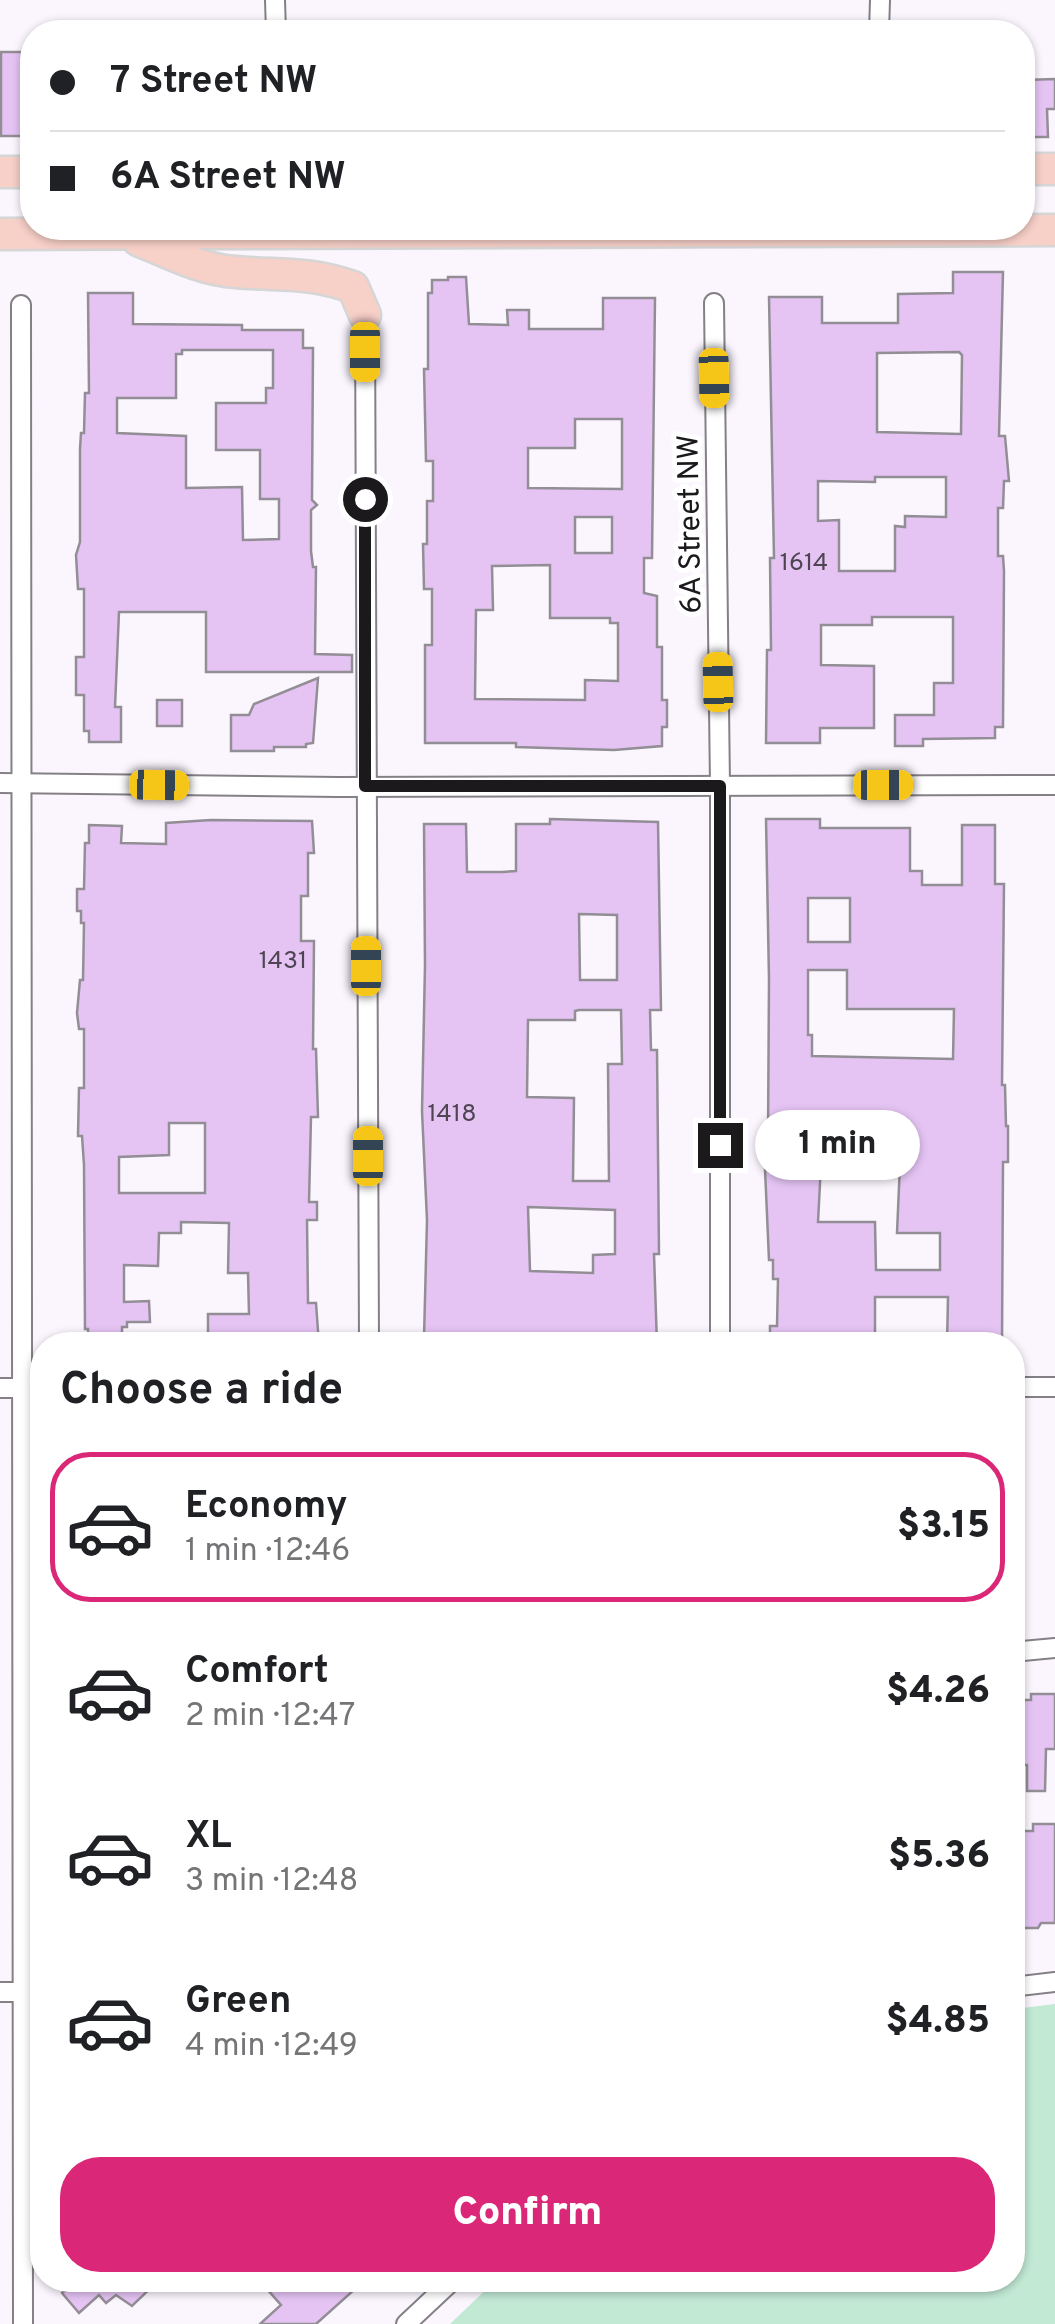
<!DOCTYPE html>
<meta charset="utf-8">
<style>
body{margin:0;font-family:Overpass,sans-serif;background:#f2f2f2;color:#202124;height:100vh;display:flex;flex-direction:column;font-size:38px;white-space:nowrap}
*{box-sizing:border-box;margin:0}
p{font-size:32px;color:#757577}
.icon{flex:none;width:55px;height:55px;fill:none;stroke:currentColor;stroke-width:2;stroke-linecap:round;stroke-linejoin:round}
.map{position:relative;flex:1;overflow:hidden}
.side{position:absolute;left:30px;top:1332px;width:995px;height:960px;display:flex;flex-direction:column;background:#fff;border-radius:40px;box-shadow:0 2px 8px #0004}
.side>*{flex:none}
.banner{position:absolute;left:20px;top:20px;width:1015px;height:220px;border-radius:40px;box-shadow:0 2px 8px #0004;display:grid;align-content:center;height:220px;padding:0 30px;background:#fff}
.end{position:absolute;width:45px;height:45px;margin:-22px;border:12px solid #1b191c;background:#fff;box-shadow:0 0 0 5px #fff}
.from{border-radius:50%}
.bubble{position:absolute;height:70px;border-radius:35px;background:#fff;box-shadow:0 2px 8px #0004;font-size:32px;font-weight:800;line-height:70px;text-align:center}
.car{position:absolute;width:30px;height:60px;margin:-30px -15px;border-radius:12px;box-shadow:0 0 8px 2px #0007;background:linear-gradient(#f5c518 24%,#345 0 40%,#f5c518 0 76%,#345 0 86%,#f5c518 0)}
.banner b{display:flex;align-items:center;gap:35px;height:95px;font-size:38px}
.banner b+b{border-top:2px solid #e0e0e0}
.banner i{width:25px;height:25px;background:#202124}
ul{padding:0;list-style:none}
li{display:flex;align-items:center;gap:30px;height:150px;margin:0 20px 15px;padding:0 10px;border:5px solid transparent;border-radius:40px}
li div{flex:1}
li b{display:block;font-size:38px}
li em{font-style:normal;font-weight:800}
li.active{border-color:#db2777}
li>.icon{width:90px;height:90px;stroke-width:1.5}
h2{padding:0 30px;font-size:45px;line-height:120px}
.primary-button{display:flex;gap:20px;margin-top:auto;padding:20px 30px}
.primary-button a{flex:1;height:115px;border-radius:40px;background:#db2777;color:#fff;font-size:40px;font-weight:800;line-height:115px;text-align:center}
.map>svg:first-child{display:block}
</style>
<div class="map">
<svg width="1055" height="2324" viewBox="0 0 1055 2324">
<rect width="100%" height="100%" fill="#fbf6fe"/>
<!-- green -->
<polygon fill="#c1e9d4" points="1055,2004 1055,2324 450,2324 496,2280 1012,2280 1013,2009"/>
<!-- building -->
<g fill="#e5c4f4" stroke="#938e95" stroke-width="2.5" fill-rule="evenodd">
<rect x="1" y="52" width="31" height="84"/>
<polygon points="1055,79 1055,109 1047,109 1048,137 1022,137 1026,80"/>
<path d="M953,272H1003L999,436H1005L1009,481H1004L1003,508H998V556H1003L1004,571L1003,727H995V738L923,739V746H895V715H934V683H953V617H872V625H821V665L874,666V728H820V743H766L767,650H771L770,558H774L769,297H822V323H898V294L953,293ZM959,352L962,355L961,434L877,432V353ZM875,477H946V517L905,516V527L895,526V571H839V520L818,521V481L875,482Z"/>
<path d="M448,277H466L469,324L508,325L507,310H529V329H603V298H655L652,558H644V593L657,596V647H662V700H667V727H662V746L614,750L516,747V743H425V645H432V589H424L423,544H427V501H433V461H426L424,369H428V293H432V280H448ZM575,419H622V489L528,488V448H575ZM575,517H612V553H575ZM550,565V618H610V623H618V681L585,680V700L475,699L476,610H493L492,566Z"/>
<path d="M88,293H133V324L242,325V330H303V348H313L312,500L317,505L311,510V551L313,567H316L315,654L352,655V672H206V612H119L115,707H121V742H89V731H84V695H76V657H84V589H78L76,555L80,542V449L81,433H84L85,393H89ZM182,350H273V388H266V403H216V450H260V499H279V539L243,540L242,487L186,488V436L117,433V398H176V354H182Z"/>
<polygon points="318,678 313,743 306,744 306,747 274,747 274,751 231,751 231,715 249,715 254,704"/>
<rect x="157" y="700" width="25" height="26"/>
<path d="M550,819L658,822L661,1010H650L651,1050H657L659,1254H654L657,1345H600V1342H550V1337L502,1336L424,1338L427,1220L422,1111L425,965L424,824H466L467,872H502L516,871V824H550ZM579,914L617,915V980H580ZM621,1010L622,1064H608L609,1181H573L574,1098L527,1097L528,1020H575V1011L579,1010ZM528,1207L615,1210V1254L593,1255V1273L530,1271Z"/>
<path d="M766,819H820V828H910V871H922V885H962V825H995V884H1004L1002,1085H1005L1006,1126H1008V1162H1003L1002,1345H947L948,1297H875V1345L770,1344V1326H777L778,1279H773V1260H769L765,1169V1140H768L769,979ZM808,898H850V942H808ZM808,970H847V1009H954L953,1059L812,1056V1035H808ZM821,1164H900L897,1233H940V1270H876L875,1222H818Z"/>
<path d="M211,820L312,821L314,853H308V896H301V941H314L313,1049H316L318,1117H311L309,1202H317V1220H307L308,1303H316L319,1345H208V1314H249L248,1273H228L229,1223L181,1222V1233H159L158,1266L124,1265V1302L149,1301L150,1322H127V1327H122V1345H88V1329H85L84,1165L82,1136H78L79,1088H84V1029H79L77,1013L80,980H83L84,923H81V911H77V889H84L85,843H89V825L122,826L121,843L166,844V823ZM169,1123H205V1193H119V1157L169,1155Z"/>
<polygon points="1031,1694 1055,1694 1055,1749 1046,1749 1045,1791 1027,1791 1027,1765 1015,1765 1015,1731 1012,1731 1015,1700 1031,1700"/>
<polygon points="1033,1824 1055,1824 1055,1923 1041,1923 1038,1928 1012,1928 1012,1831 1033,1831"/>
<polygon points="77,2280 159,2280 132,2306 116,2295 106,2303 99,2295 79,2313 62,2293"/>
<polygon points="259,2280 365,2280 316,2324 260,2324 281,2305"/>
</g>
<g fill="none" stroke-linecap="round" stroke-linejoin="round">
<defs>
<g id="minor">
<polyline points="275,0 276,32"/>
<polyline points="879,32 880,0"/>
<polyline points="714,303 720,786 720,1345"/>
<polyline points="21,305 23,2324"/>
<polyline points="365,315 369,1345"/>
<polyline points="0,783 338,787 1055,785"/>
<polyline points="1012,1387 1055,1387"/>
<polyline points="0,1388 42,1388"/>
<polyline points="1012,1652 1055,1648"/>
<polyline points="1012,1987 1055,1982"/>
<polyline points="0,1992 23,1992"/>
<polyline points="23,2224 42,2218"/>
<polyline points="406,2324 453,2280"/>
</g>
<g id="trunk">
<polyline points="1022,169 1055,169"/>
<polyline points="0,172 32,172"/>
<polyline points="0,234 1055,230"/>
<path d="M138,240C169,253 202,270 236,272C282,276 306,271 353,287L365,315"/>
</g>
</defs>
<!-- minor casing -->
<use href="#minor" stroke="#848086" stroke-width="22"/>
<!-- trunk casing -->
<use href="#trunk" stroke="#d6d6d6" stroke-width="35"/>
<!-- minor -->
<use href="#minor" stroke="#fff" stroke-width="18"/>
<!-- trunk -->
<use href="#trunk" stroke="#f7d0c8" stroke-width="30"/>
</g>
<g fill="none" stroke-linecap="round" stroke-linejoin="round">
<!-- route -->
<polyline stroke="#1b191c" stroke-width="12" points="365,499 365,786 720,786 720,1145"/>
</g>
<g text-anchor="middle" stroke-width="10" stroke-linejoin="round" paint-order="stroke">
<!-- number labels -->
<g font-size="25" fill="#4e4452">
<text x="804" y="570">1614</text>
<text x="283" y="968">1431</text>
<text x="452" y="1121">1418</text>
</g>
<!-- street labels -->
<g font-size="30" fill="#1b191c" stroke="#fff">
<text transform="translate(689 524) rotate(-91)" y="10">6A Street NW</text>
</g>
</g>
</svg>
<i class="end from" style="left:365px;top:499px"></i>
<i class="end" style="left:720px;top:1145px"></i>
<div class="bubble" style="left:755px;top:1110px;width:165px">1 min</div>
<i class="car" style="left:365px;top:352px;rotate:180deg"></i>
<i class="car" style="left:714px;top:378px;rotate:179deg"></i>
<i class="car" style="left:718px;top:682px;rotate:359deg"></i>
<i class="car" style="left:159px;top:785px;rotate:91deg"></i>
<i class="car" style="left:883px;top:785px;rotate:90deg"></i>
<i class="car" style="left:366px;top:966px;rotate:0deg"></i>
<i class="car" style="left:368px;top:1156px;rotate:0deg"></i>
<div class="banner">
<b><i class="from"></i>7 Street NW</b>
<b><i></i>6A Street NW</b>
</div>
<section class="side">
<h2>Choose a ride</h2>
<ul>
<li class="active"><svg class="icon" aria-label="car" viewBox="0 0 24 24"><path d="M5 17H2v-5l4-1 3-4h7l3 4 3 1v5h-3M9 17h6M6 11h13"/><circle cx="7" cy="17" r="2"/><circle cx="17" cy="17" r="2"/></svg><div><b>Economy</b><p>1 min · 12:46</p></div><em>$3.15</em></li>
<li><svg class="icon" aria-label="car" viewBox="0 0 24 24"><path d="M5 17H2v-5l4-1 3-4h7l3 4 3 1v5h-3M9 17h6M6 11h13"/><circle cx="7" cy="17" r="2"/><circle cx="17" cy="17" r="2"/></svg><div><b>Comfort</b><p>2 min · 12:47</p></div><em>$4.26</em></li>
<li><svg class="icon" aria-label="car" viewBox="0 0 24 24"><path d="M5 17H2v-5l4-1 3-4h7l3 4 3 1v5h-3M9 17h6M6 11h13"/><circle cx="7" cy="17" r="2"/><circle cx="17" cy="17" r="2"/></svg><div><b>XL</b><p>3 min · 12:48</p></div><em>$5.36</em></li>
<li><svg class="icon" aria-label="car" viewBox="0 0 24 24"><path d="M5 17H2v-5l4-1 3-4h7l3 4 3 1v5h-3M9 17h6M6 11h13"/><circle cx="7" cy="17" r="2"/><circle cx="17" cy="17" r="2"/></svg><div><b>Green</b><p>4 min · 12:49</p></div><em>$4.85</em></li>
</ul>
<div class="primary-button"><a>Confirm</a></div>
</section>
</div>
